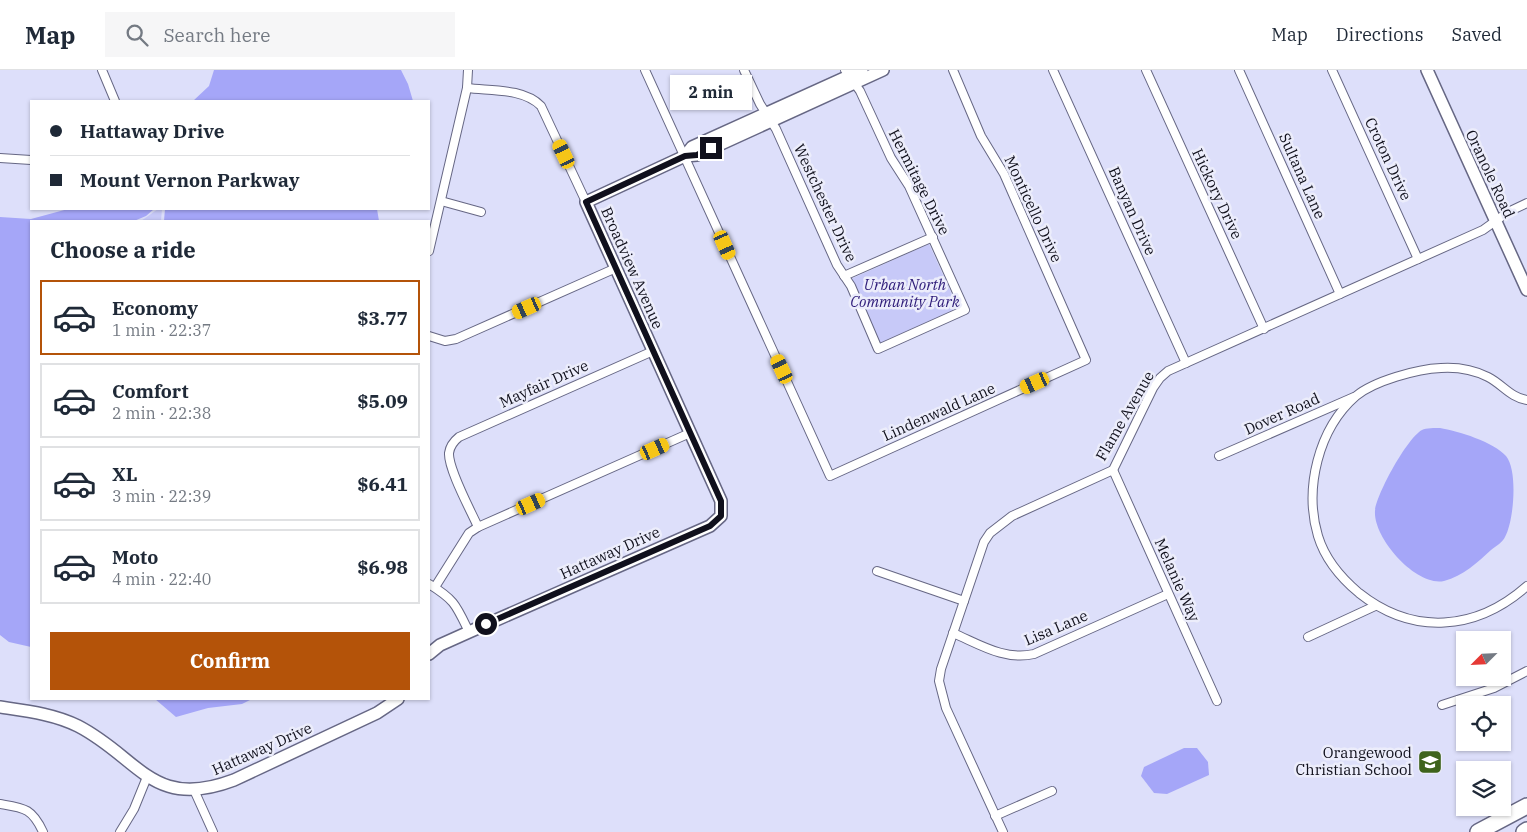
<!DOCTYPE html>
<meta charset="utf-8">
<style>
body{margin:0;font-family:"IBM Plex Serif",serif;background:#f6f6f7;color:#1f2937;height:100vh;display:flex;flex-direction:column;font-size:19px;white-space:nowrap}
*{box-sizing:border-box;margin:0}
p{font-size:16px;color:#747a83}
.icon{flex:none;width:28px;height:28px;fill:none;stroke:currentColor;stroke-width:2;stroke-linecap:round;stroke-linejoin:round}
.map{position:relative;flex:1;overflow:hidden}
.sheet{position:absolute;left:30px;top:150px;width:400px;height:480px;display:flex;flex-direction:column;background:#fff;border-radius:0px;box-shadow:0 1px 4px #0004}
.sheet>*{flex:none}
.banner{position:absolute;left:30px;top:30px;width:400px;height:110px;border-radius:0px;box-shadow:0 1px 4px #0004;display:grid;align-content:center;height:110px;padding:0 20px;background:#fff}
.needle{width:32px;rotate:246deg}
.tools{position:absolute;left:1456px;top:561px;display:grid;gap:10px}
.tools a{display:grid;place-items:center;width:55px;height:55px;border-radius:0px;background:#fff;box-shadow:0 1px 4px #0004;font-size:25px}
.end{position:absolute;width:22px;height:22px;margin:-11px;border:6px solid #10101c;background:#fff;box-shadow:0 0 0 2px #fff}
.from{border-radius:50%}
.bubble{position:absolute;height:35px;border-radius:0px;background:#fff;box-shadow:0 1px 4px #0004;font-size:16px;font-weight:700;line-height:35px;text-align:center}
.car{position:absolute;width:15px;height:30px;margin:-15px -8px;border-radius:6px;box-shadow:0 0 4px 1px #0007;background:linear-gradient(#f5c518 24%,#345 0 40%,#f5c518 0 76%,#345 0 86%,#f5c518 0)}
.banner b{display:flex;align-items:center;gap:18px;height:48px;font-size:19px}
.banner b+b{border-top:1px solid #e0e1e3}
.banner i{width:12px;height:12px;background:#1f2937}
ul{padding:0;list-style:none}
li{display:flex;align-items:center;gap:15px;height:75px;margin:0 10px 8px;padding:0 10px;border:2px solid #e0e1e3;border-radius:0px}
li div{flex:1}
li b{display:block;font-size:19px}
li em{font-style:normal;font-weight:700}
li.current{border-color:#b45309}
li>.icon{width:45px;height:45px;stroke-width:1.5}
h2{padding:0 20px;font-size:22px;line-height:60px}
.cta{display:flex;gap:10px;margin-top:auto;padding:10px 20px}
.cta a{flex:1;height:58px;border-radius:0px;background:#b45309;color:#fff;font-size:20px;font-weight:700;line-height:58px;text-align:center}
header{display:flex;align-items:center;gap:30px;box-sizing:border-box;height:70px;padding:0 25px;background:#fff;border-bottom:1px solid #e0e1e3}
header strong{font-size:24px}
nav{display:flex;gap:28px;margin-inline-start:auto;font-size:18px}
.search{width:350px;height:45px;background:#f6f6f7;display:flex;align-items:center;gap:12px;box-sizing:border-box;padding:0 18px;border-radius:0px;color:#747a83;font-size:19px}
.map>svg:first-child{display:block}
</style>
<header>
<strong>Map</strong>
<div class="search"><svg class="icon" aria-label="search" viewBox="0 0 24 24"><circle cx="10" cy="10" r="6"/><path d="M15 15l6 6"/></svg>Search here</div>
<nav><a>Map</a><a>Directions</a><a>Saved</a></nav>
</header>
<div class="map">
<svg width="1527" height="762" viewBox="0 0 1527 762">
<rect width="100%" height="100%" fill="#dddffa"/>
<!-- green -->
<g fill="#c7c9f8">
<polygon points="158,139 162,139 161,151 141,151"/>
<polygon points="929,174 958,238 880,273 851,209"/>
</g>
<!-- water -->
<g fill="#a5a6f8">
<polygon points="214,0 401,0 408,14 413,31 193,31 209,16"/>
<polygon points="68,139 154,139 146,146 134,151 31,151 31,577 9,572 0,565 0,147 31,149"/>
<polygon points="165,139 377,139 379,151 164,151"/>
<path d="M1440,358C1458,361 1494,372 1506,386C1518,400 1514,451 1505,467C1503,472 1496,476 1491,480C1478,492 1463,506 1444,511C1416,517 1373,468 1375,441C1376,425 1407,368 1422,360C1426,358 1435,358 1440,358Z"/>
<polygon points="155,629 252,629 242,634 208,638 176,647"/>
<polygon points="1184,678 1197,678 1208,692 1209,705 1167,724 1154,723 1141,706 1144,697"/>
</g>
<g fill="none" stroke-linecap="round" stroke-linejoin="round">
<defs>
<g id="street">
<polyline points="102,0 115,31"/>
<polyline points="645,0 830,406 1086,290 1004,104 981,66 953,0"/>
<polyline points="744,0 760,34 776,59 837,195 851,216 878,279 965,240 909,116 891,88 860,21 845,0"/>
<polyline points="1053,0 1186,293"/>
<polyline points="1146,0 1264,259"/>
<polyline points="1239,0 1340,224"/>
<polyline points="1332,0 1418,189"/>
<path d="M467,18C491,21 523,18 541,36L586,132"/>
<polyline points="0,88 31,90"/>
<polyline points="441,131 481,142"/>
<polyline points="429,181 467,18 468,0"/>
<polyline points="844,206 933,167"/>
<polyline points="429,266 445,271 456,269 616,198"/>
<path d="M1527,330C1511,328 1502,314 1488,307C1474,300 1457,297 1441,298C1417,299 1374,311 1356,326C1318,359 1304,419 1318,466C1325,489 1341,508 1359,523C1413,566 1476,561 1527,516"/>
<polyline points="1219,386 1354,327"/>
<polyline points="1113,400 1217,631"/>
<path d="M478,457C471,441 448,399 449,383C450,376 454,371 459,367L653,281"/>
<polyline points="877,501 964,531"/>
<path d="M429,514C455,530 456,535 469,562"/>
<polyline points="435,517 469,463 478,457 690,363"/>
<path d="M953,563C979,574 1005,591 1034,584L1168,524"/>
<polyline points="1308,567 1375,536"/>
<polyline points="1442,635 1494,618 1527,601"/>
<polyline points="194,720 213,762"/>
<path d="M0,734C24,738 32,738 43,762"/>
<polyline points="995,746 1052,721"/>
<polyline points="120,762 134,739 147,707"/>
<polyline points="1003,762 946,638 939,611 941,599 984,472 990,463 1012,446 1113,400 1153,318 1160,308 1168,301 1483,160 1508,142 1527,133"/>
</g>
<g id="secondary">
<polyline points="1427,0 1527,220"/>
<polyline points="685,86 692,77 862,0"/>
<polyline points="429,584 440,575 469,562 710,456 721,446 721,431 586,132 685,86 697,85 883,0"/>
<path d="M0,637C27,641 54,644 78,656C140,688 152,741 234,710L377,643L398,629"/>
</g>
<g id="highway">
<polyline points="1478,762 1527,736"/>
<polyline points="1524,762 1527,760"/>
</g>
</defs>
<!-- street casing -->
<use href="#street" stroke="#666784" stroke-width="10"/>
<!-- secondary casing -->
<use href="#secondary" stroke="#666784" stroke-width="14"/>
<!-- highway casing -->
<use href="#highway" stroke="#666784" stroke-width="18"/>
<!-- street -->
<use href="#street" stroke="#fff" stroke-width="8"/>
<!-- secondary -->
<use href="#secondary" stroke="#fff" stroke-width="11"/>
<!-- highway -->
<use href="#highway" stroke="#fff" stroke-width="15"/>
</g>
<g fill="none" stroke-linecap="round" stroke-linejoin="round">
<!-- route -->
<polyline stroke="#10101c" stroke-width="6" points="486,554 710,456 721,446 721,431 586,132 685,86 697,85 711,78"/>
</g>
<!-- icons -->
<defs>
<symbol id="school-square" viewBox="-11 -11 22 22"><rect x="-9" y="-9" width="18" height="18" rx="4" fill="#3e631c" stroke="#ecedfb"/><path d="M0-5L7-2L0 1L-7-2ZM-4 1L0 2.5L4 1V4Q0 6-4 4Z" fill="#fff"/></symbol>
</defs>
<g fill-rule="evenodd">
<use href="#school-square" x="1416" y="678" width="28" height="28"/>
</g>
<g text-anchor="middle" stroke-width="5" stroke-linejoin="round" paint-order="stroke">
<!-- street labels -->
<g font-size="15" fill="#10101c" stroke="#ecedfb">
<text transform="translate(1388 89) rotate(65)" y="5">Croton Drive</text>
<text transform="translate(1490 104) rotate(65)" y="5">Oranole Road</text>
<text transform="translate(1302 106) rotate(66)" y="5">Sultana Lane</text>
<text transform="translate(919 112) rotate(63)" y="5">Hermitage Drive</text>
<text transform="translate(1217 124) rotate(65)" y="5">Hickory Drive</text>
<text transform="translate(825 133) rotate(65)" y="5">Westchester Drive</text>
<text transform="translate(1033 139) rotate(65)" y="5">Monticello Drive</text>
<text transform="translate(1132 141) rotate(66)" y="5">Banyan Drive</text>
<text transform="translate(632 198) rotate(66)" y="5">Broadview Avenue</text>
<text transform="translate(544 314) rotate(-24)" y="5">Mayfair Drive</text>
<text transform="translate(939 342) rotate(-24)" y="5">Lindenwald Lane</text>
<text transform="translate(1282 344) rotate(-24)" y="5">Dover Road</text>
<text transform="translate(1125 346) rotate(-60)" y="5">Flame Avenue</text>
<text transform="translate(610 483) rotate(-24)" y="5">Hattaway Drive</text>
<text transform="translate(1177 510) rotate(66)" y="5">Melanie Way</text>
<text transform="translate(1056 558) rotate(-23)" y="5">Lisa Lane</text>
<text transform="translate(262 679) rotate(-24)" y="5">Hattaway Drive</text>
</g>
<!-- park labels -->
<g font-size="15" font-style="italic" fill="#2e1c79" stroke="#ecedfb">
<text x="905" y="220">Urban North<tspan x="905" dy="17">Community Park</tspan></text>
</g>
<!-- poi labels -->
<g font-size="15" fill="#10101c" stroke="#ecedfb" text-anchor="end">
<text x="1412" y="688">Orangewood<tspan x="1412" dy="17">Christian School</tspan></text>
</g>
</g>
</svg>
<div class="tools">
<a><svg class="needle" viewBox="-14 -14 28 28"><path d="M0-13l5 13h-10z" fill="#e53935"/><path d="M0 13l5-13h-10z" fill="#747a83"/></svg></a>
<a><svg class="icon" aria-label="locate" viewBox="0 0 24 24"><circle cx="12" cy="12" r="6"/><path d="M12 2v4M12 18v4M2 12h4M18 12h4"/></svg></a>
<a><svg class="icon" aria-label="layers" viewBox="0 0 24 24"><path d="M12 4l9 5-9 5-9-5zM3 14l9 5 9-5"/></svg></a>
</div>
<i class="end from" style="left:486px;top:554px"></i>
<i class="end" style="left:711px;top:78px"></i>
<div class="bubble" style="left:670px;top:5px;width:82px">2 min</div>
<i class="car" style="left:564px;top:84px;rotate:335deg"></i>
<i class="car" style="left:725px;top:175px;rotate:156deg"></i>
<i class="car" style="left:527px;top:238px;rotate:246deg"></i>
<i class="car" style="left:782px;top:299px;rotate:335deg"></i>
<i class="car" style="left:1035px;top:313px;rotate:246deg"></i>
<i class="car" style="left:655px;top:379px;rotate:66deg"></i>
<i class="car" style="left:531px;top:434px;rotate:66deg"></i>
<div class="banner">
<b><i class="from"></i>Hattaway Drive</b>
<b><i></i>Mount Vernon Parkway</b>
</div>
<section class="sheet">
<h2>Choose a ride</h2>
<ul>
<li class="current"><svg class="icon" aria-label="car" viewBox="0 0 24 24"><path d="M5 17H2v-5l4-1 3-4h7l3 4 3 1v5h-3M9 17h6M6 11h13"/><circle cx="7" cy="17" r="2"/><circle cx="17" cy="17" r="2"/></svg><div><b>Economy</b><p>1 min · 22:37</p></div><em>$3.77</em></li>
<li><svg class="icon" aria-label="car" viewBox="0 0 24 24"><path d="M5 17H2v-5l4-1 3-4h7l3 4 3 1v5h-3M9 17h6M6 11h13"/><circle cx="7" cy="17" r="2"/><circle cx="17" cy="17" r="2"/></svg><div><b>Comfort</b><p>2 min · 22:38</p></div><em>$5.09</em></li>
<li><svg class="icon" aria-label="car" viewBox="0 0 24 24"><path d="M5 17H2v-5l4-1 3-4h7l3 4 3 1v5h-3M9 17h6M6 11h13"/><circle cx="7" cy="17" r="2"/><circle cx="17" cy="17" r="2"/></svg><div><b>XL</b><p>3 min · 22:39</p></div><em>$6.41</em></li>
<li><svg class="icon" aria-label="car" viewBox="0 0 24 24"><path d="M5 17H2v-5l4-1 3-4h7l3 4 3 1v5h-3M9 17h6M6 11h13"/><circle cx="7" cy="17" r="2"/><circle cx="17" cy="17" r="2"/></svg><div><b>Moto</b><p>4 min · 22:40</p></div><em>$6.98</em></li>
</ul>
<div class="cta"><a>Confirm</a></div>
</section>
</div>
